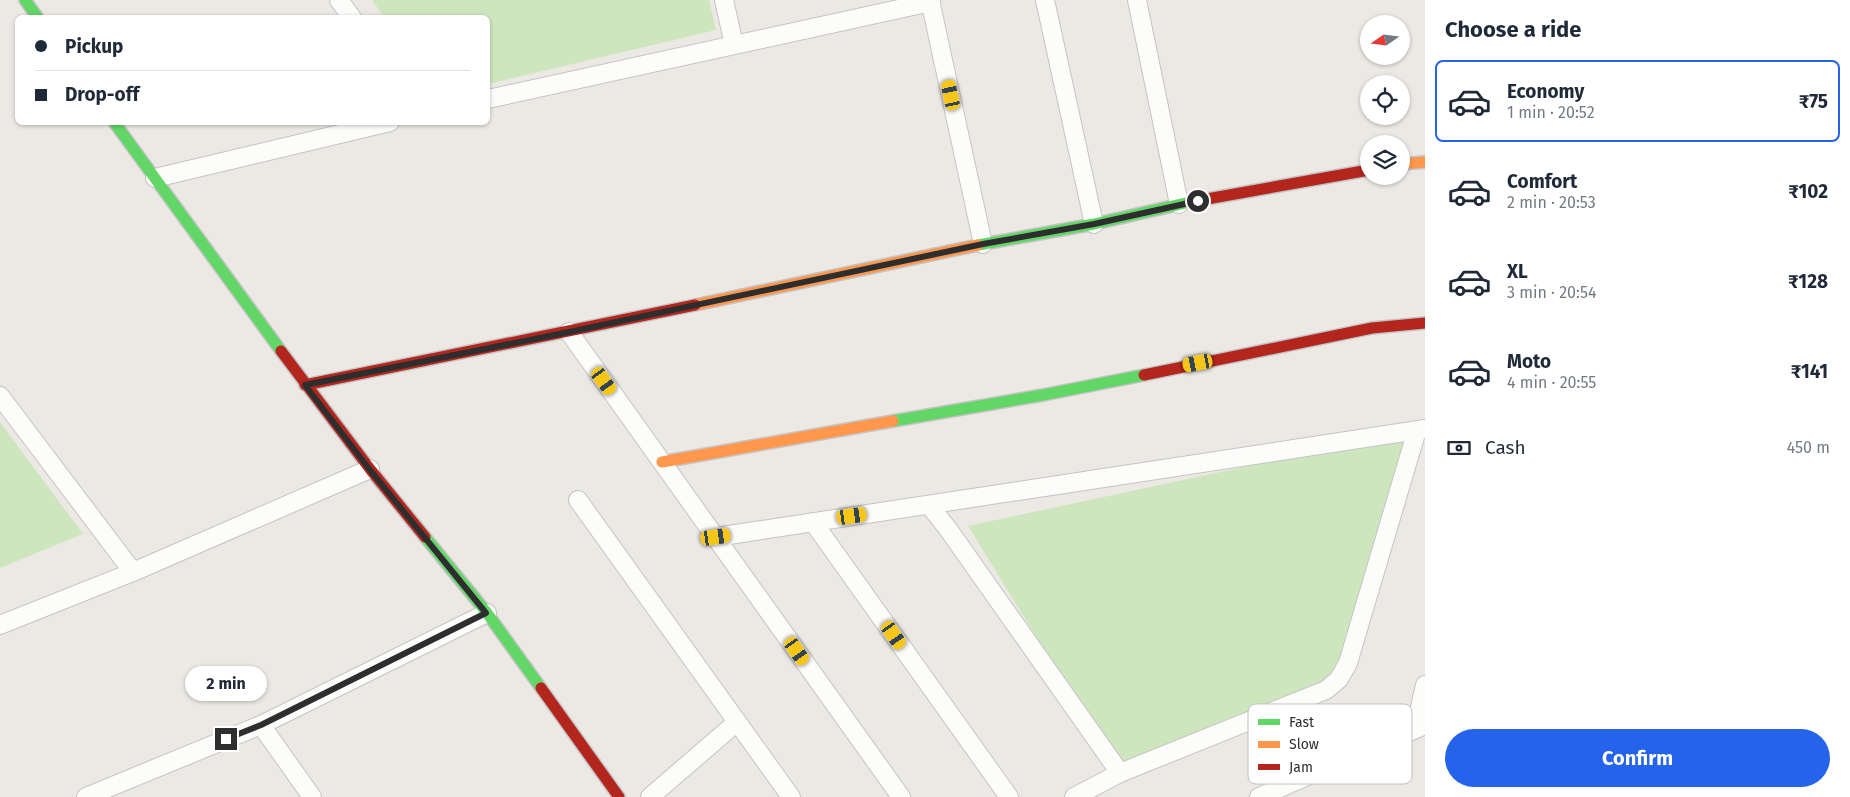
<!DOCTYPE html>
<meta charset="utf-8">
<style>
body{margin:0;font-family:"Fira Sans",sans-serif;background:#f6f6f7;color:#1f2937;height:100vh;display:flex;flex-direction:column;font-size:19px;white-space:nowrap}
*{box-sizing:border-box;margin:0}
p{font-size:16px;color:#747a83}
.icon{flex:none;width:28px;height:28px;fill:none;stroke:currentColor;stroke-width:2;stroke-linecap:round;stroke-linejoin:round}
.map{position:relative;flex:1;overflow:hidden}
.details{display:flex;flex-direction:column;background:#fff;width:425px}
.details>*{flex:none}
.top-card{position:absolute;left:15px;top:15px;width:475px;height:110px;border-radius:8px;box-shadow:0 1px 4px #0004;display:grid;align-content:center;height:110px;padding:0 20px;background:#fff}
.needle{width:32px;rotate:256deg}
.fabs{position:absolute;left:1360px;top:15px;display:grid;gap:10px}
.fabs a{display:grid;place-items:center;width:50px;height:50px;border-radius:50%;background:#fff;box-shadow:0 1px 4px #0004;font-size:25px}
.end{position:absolute;width:22px;height:22px;margin:-11px;border:6px solid #2e2e2e;background:#fff;box-shadow:0 0 0 2px #fff}
.from{border-radius:50%}
.bubble{position:absolute;height:35px;border-radius:18px;background:#fff;box-shadow:0 1px 4px #0004;font-size:16px;font-weight:700;line-height:35px;text-align:center}
.car{position:absolute;width:15px;height:30px;margin:-15px -8px;border-radius:6px;box-shadow:0 0 4px 1px #0007;background:linear-gradient(#f5c518 24%,#345 0 40%,#f5c518 0 76%,#345 0 86%,#f5c518 0)}
.top-card b{display:flex;align-items:center;gap:18px;height:48px;font-size:19px}
.top-card b+b{border-top:1px solid #e0e1e3}
.top-card i{width:12px;height:12px;background:#1f2937}
ul{padding:0;list-style:none}
li{display:flex;align-items:center;gap:15px;height:82px;margin:0 10px 8px;padding:0 10px;border:2px solid transparent;border-radius:8px}
li div{flex:1}
li b{display:block;font-size:19px}
li em{font-style:normal;font-weight:700}
li.current{border-color:#2563eb}
li>.icon{width:45px;height:45px;stroke-width:1.5}
h2{padding:0 20px;font-size:22px;line-height:60px}
.pay{display:flex;align-items:center;gap:12px;height:55px;padding:0 20px;font-size:19px}
.pay p{margin-inline-start:auto}
.button{display:flex;gap:10px;margin-top:auto;padding:10px 20px}
.button a{flex:1;height:58px;border-radius:30px;background:#2563eb;color:#fff;font-size:20px;font-weight:700;line-height:58px;text-align:center}
main{display:flex;flex:1;min-height:0}
.map>svg:first-child{display:block}
</style>
<main>
<div class="map">
<svg width="1425" height="797" viewBox="0 0 1425 797">
<rect width="100%" height="100%" fill="#ece8e4"/>
<!-- green -->
<g fill="#cee6be">
<polygon points="372,0 709,0 716,30 488,84 488,18 384,17"/>
<polygon points="0,422 83,534 0,568"/>
<polygon points="1417,430 1328,698 1120,773 968,526"/>
</g>
<g fill="none" stroke-linecap="round" stroke-linejoin="round">
<defs>
<g id="street">
<polyline points="339,0 352,18"/>
<polyline points="724,0 734,45"/>
<polyline points="930,0 983,244"/>
<polyline points="1045,0 1094,224"/>
<polyline points="1137,0 1179,204"/>
<polyline points="488,99 931,2"/>
<polyline points="155,178 390,122"/>
<polyline points="569,332 901,797"/>
<polyline points="0,396 133,572"/>
<polyline points="578,500 791,797"/>
<polyline points="929,505 948,529 1120,773"/>
<polyline points="813,522 1009,797"/>
<polyline points="716,537 1425,429"/>
<polyline points="0,625 133,572 370,469"/>
<polyline points="261,725 312,797"/>
<polyline points="1415,729 1425,685"/>
<polyline points="86,797 261,725 487,613"/>
<polyline points="650,797 737,722"/>
<polyline points="1074,797 1120,773 1326,690 1339,679 1348,663 1417,430"/>
<polyline points="1259,797 1425,725"/>
</g>
<g id="fast">
<polyline points="25,0 38,18"/>
<polyline points="114,122 281,351"/>
<polyline points="978,245 1094,224 1190,202"/>
<polyline points="893,421 1043,395 1144,375"/>
<polyline points="425,537 487,613 541,688"/>
</g>
<g id="slow">
<polyline points="1401,164 1425,162"/>
<polyline points="695,305 978,245"/>
<polyline points="662,462 893,421"/>
</g>
<g id="jam">
<polyline points="1190,202 1369,170"/>
<polyline points="281,351 370,469 425,537"/>
<polyline points="1144,375 1372,328 1425,323"/>
<polyline points="305,385 695,305"/>
<polyline points="541,688 619,797"/>
</g>
</defs>
<!-- street casing -->
<use href="#street" stroke="#c5c4c5" stroke-width="20"/>
<!-- fast casing -->
<use href="#fast" stroke="#c5c4c5" stroke-width="14"/>
<!-- slow casing -->
<use href="#slow" stroke="#c5c4c5" stroke-width="14"/>
<!-- jam casing -->
<use href="#jam" stroke="#c5c4c5" stroke-width="14"/>
<!-- street -->
<use href="#street" stroke="#fcfcfb" stroke-width="18"/>
<!-- fast -->
<use href="#fast" stroke="#63d668" stroke-width="11"/>
<!-- slow -->
<use href="#slow" stroke="#ff974d" stroke-width="11"/>
<!-- jam -->
<use href="#jam" stroke="#b3261e" stroke-width="11"/>
</g>
<g fill="none" stroke-linecap="round" stroke-linejoin="round">
<!-- route -->
<polyline stroke="#2e2e2e" stroke-width="6" points="226,739 261,725 486,613 370,470 305,385 569,332 983,244 1094,224 1198,201"/>
</g>
<!-- legend -->
<rect x="1248" y="704" width="164" height="80" rx="8" fill="#fff" stroke="#c0c0c0" stroke-width="1"/>
<rect x="1258" y="719" width="22" height="6" fill="#63d668"/>
<rect x="1258" y="741" width="22" height="7" fill="#ff974d"/>
<rect x="1258" y="764" width="22" height="6" fill="#b3261e"/>
<g font-size="14" fill="#2e2e2e">
<text x="1289" y="727">Fast</text>
<text x="1289" y="749">Slow</text>
<text x="1289" y="772">Jam</text>
</g>
</svg>
<div class="fabs">
<a><svg class="needle" viewBox="-14 -14 28 28"><path d="M0-13l5 13h-10z" fill="#e53935"/><path d="M0 13l5-13h-10z" fill="#747a83"/></svg></a>
<a><svg class="icon" aria-label="locate" viewBox="0 0 24 24"><circle cx="12" cy="12" r="6"/><path d="M12 2v4M12 18v4M2 12h4M18 12h4"/></svg></a>
<a><svg class="icon" aria-label="layers" viewBox="0 0 24 24"><path d="M12 4l9 5-9 5-9-5zM3 14l9 5 9-5"/></svg></a>
</div>
<i class="end from" style="left:1198px;top:201px"></i>
<i class="end" style="left:226px;top:739px"></i>
<div class="bubble" style="left:185px;top:666px;width:82px">2 min</div>
<i class="car" style="left:951px;top:95px;rotate:348deg"></i>
<i class="car" style="left:1198px;top:363px;rotate:259deg"></i>
<i class="car" style="left:604px;top:381px;rotate:144deg"></i>
<i class="car" style="left:852px;top:516px;rotate:82deg"></i>
<i class="car" style="left:716px;top:537px;rotate:82deg"></i>
<i class="car" style="left:894px;top:635px;rotate:145deg"></i>
<i class="car" style="left:797px;top:651px;rotate:145deg"></i>
<div class="top-card">
<b><i class="from"></i>Pickup</b>
<b><i></i>Drop-off</b>
</div>
</div>
<section class="details">
<h2>Choose a ride</h2>
<ul>
<li class="current"><svg class="icon" aria-label="car" viewBox="0 0 24 24"><path d="M5 17H2v-5l4-1 3-4h7l3 4 3 1v5h-3M9 17h6M6 11h13"/><circle cx="7" cy="17" r="2"/><circle cx="17" cy="17" r="2"/></svg><div><b>Economy</b><p>1 min · 20:52</p></div><em>₹75</em></li>
<li><svg class="icon" aria-label="car" viewBox="0 0 24 24"><path d="M5 17H2v-5l4-1 3-4h7l3 4 3 1v5h-3M9 17h6M6 11h13"/><circle cx="7" cy="17" r="2"/><circle cx="17" cy="17" r="2"/></svg><div><b>Comfort</b><p>2 min · 20:53</p></div><em>₹102</em></li>
<li><svg class="icon" aria-label="car" viewBox="0 0 24 24"><path d="M5 17H2v-5l4-1 3-4h7l3 4 3 1v5h-3M9 17h6M6 11h13"/><circle cx="7" cy="17" r="2"/><circle cx="17" cy="17" r="2"/></svg><div><b>XL</b><p>3 min · 20:54</p></div><em>₹128</em></li>
<li><svg class="icon" aria-label="car" viewBox="0 0 24 24"><path d="M5 17H2v-5l4-1 3-4h7l3 4 3 1v5h-3M9 17h6M6 11h13"/><circle cx="7" cy="17" r="2"/><circle cx="17" cy="17" r="2"/></svg><div><b>Moto</b><p>4 min · 20:55</p></div><em>₹141</em></li>
</ul>
<div class="pay"><svg class="icon" aria-label="cash" viewBox="0 0 24 24"><path d="M3 7h18v10H3z"/><circle cx="12" cy="12" r="2"/></svg>Cash<p>450 m</p></div>
<div class="button"><a>Confirm</a></div>
</section>
</main>
